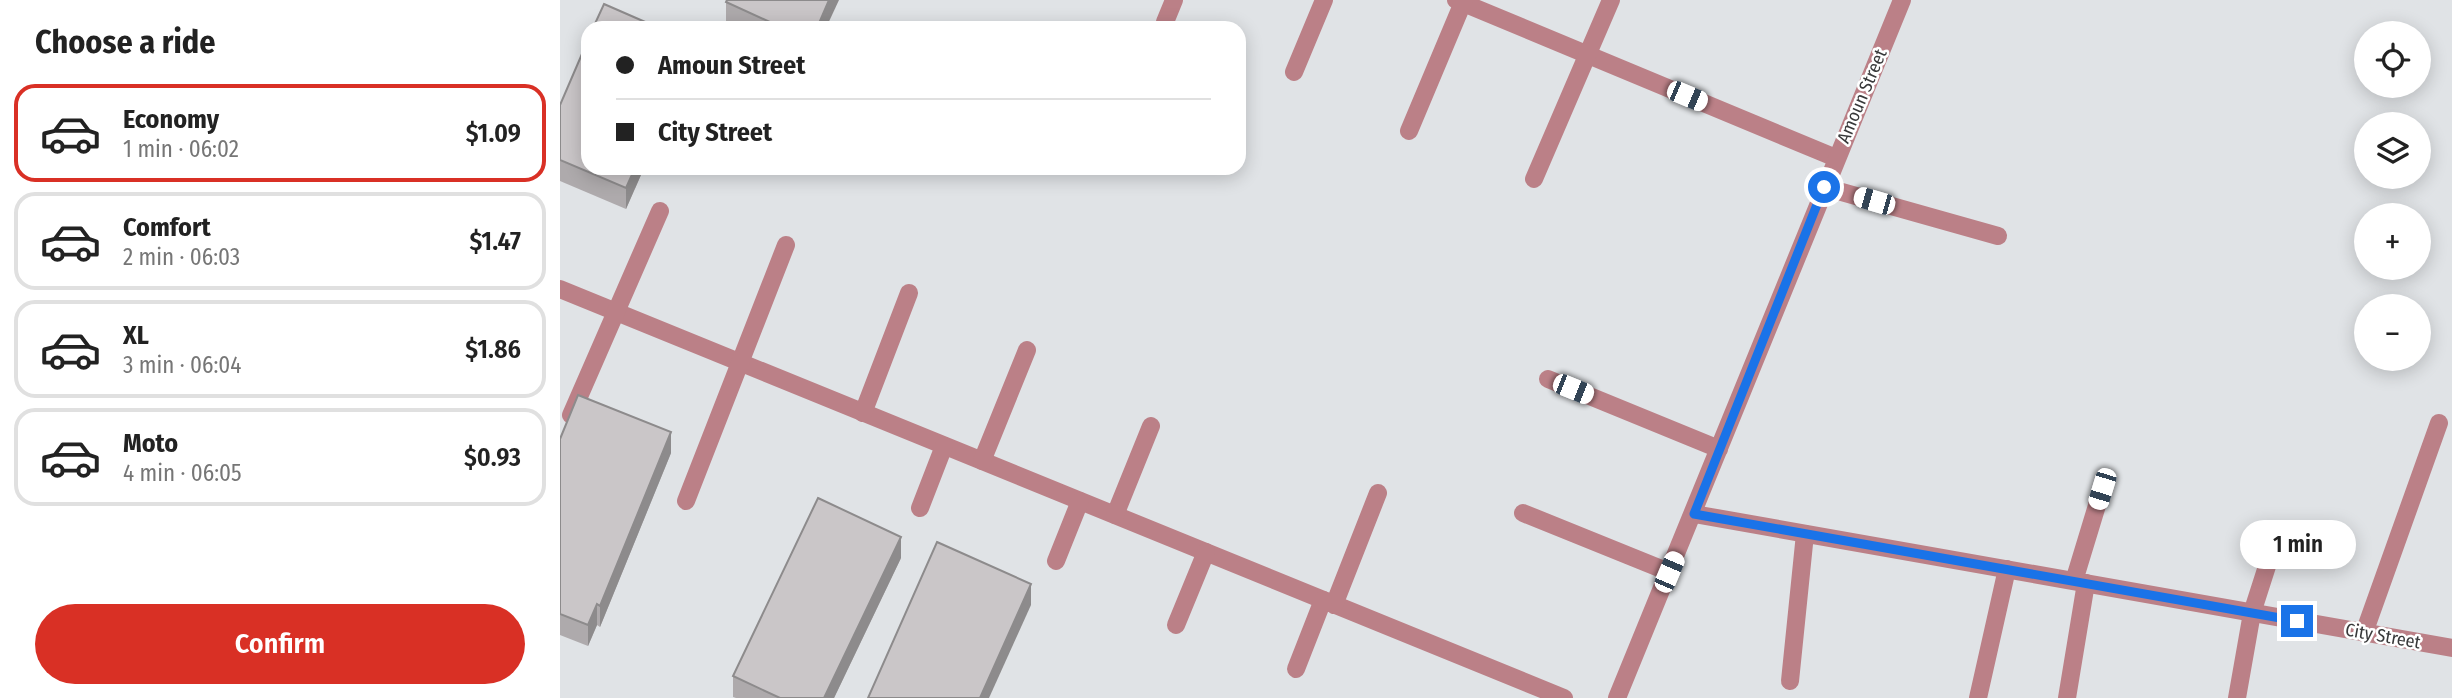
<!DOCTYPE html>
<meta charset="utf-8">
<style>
body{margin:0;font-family:"Fira Sans Condensed",sans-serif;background:#f6f6f6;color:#222;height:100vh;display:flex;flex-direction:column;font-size:26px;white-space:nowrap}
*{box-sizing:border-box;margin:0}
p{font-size:23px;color:#767676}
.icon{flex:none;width:38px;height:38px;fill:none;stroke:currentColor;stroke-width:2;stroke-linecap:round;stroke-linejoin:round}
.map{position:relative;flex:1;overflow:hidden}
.details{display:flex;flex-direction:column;background:#fff;width:560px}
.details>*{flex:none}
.banner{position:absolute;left:21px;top:21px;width:665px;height:154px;border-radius:21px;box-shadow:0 4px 18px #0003;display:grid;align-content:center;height:154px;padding:0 35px;background:#fff}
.buttons{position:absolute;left:1794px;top:21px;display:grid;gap:14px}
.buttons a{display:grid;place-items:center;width:77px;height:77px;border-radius:50%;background:#fff;box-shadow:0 4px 18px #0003;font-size:35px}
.end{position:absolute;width:32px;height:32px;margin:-16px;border:9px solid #1a73e8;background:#fff;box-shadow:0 0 0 4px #fff}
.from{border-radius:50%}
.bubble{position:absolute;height:49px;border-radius:24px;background:#fff;box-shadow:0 4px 18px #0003;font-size:23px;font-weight:600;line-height:49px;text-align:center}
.car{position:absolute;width:21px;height:42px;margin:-21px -10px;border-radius:9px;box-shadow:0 0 5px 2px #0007;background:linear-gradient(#fff 24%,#345 0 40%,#fff 0 76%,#345 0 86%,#fff 0)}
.banner b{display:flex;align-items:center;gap:24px;height:66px;font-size:26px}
.banner b+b{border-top:2px solid #e0e0e0}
.banner i{width:18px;height:18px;background:#222}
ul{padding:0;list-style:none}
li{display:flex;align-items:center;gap:21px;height:98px;margin:0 14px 10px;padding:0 21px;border:4px solid #e0e0e0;border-radius:21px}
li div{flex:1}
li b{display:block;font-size:26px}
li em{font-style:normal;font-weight:600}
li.active{border-color:#d93025}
li>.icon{width:63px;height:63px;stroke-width:1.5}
h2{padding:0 35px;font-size:32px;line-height:84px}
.primary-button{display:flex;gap:14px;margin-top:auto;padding:14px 35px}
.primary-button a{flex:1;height:80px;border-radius:42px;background:#d93025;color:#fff;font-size:28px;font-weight:600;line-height:80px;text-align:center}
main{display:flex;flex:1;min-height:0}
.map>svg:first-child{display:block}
</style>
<main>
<section class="details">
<h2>Choose a ride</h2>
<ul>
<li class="active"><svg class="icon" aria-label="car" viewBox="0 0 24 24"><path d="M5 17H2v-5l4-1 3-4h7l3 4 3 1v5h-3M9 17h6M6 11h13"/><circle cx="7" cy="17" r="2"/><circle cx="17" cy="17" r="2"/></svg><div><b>Economy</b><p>1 min · 06:02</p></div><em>$1.09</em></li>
<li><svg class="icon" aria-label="car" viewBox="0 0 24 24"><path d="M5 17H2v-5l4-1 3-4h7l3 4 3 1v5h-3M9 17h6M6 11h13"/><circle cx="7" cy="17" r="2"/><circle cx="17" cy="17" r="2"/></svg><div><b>Comfort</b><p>2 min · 06:03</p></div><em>$1.47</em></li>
<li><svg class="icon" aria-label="car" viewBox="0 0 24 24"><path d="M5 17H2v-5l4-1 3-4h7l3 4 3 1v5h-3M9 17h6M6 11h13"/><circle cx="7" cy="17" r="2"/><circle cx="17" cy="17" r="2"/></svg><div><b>XL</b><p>3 min · 06:04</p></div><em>$1.86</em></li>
<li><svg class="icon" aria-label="car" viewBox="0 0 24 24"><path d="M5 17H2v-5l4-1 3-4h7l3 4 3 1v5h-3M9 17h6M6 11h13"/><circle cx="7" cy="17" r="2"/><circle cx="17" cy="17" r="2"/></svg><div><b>Moto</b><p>4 min · 06:05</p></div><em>$0.93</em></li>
</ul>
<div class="primary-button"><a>Confirm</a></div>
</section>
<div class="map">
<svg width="1892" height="698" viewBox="0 0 1892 698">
<rect width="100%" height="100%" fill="#e0e3e6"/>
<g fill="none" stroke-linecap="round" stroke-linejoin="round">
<!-- minor -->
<g stroke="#bb8087" stroke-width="18">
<polyline points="896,0 1276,158"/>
<polyline points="605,22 614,0"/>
<polyline points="734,72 764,0"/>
<polyline points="849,131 904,0"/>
<polyline points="974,179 1051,0"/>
<polyline points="1264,187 1438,236"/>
<polyline points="0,289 1004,698"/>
<polyline points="988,379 1159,449"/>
<polyline points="303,413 349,293"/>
<polyline points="11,415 100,211"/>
<polyline points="422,461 467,350"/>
<polyline points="126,501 226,245"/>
<polyline points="360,508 384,446"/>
<polyline points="963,513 1109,572"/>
<polyline points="1134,514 1892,648"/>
<polyline points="555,515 591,426"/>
<polyline points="496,561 520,501"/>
<polyline points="1514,581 1542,489"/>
<polyline points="774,605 818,493"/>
<polyline points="616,625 646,552"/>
<polyline points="1804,633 1879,423"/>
<polyline points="736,669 763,600"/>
<polyline points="1230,681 1245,534"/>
<polyline points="1057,698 1342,0"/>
<polyline points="1418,698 1447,569"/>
<polyline points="1507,698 1526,583"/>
<polyline points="1677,698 1692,613 1718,532"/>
</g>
</g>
<!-- wall -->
<g fill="#aeaaac">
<polygon points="166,2 266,28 177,28 166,23"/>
<polygon points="0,105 84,168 66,209 0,181"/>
<polygon points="0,439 111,453 40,627 37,625 28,646 0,635"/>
<polygon points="341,558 274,698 176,698 173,697 173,676"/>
</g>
<!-- shaded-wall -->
<g fill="#8d8b8c">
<polygon points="269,0 279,0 266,28 257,28"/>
<polygon points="75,168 84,168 66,209 66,188"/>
<polygon points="111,432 111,453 40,627 40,606"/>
<polygon points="341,537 341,558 274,698 264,698"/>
<polygon points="471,584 471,605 429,698 420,698"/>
<polygon points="37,604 37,625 28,646 28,625"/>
</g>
<!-- building -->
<g fill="#cac6c8" stroke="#8d8b8c" stroke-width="2">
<polygon points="167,0 269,0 257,28 223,28 166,2"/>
<polygon points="44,4 99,28 33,28"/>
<polygon points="28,40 28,168 75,168 66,188 0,160 0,105"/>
<polygon points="18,395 111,432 40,606 37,604 28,625 0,614 0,439"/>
<polygon points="258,498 341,537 264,698 220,698 173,676"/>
<polygon points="377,542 471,584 420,698 308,698"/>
</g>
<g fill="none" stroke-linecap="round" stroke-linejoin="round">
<!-- route -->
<polyline stroke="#1a73e8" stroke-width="9" points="1264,187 1134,514 1737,621"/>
</g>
<g text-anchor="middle" stroke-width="5" stroke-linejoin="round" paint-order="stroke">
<!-- street labels -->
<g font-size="18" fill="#38393a" stroke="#fff">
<text transform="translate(1302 96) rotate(-67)" y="6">Amoun Street</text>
<text transform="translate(1823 636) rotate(10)" y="6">City Street</text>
</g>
</g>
</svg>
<div class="buttons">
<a><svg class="icon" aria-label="locate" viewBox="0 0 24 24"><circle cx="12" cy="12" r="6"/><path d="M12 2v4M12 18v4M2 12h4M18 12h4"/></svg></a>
<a><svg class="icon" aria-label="layers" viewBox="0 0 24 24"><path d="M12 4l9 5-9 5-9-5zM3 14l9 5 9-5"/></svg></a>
<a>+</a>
<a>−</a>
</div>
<i class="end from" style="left:1264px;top:187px"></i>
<i class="end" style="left:1737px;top:621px"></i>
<div class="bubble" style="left:1680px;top:520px;width:116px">1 min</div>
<i class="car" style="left:1127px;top:96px;rotate:113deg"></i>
<i class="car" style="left:1314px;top:201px;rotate:286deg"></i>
<i class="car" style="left:1013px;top:389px;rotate:112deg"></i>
<i class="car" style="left:1542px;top:489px;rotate:197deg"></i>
<i class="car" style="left:1109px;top:572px;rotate:23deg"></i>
<div class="banner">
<b><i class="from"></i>Amoun Street</b>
<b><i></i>City Street</b>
</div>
</div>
</main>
